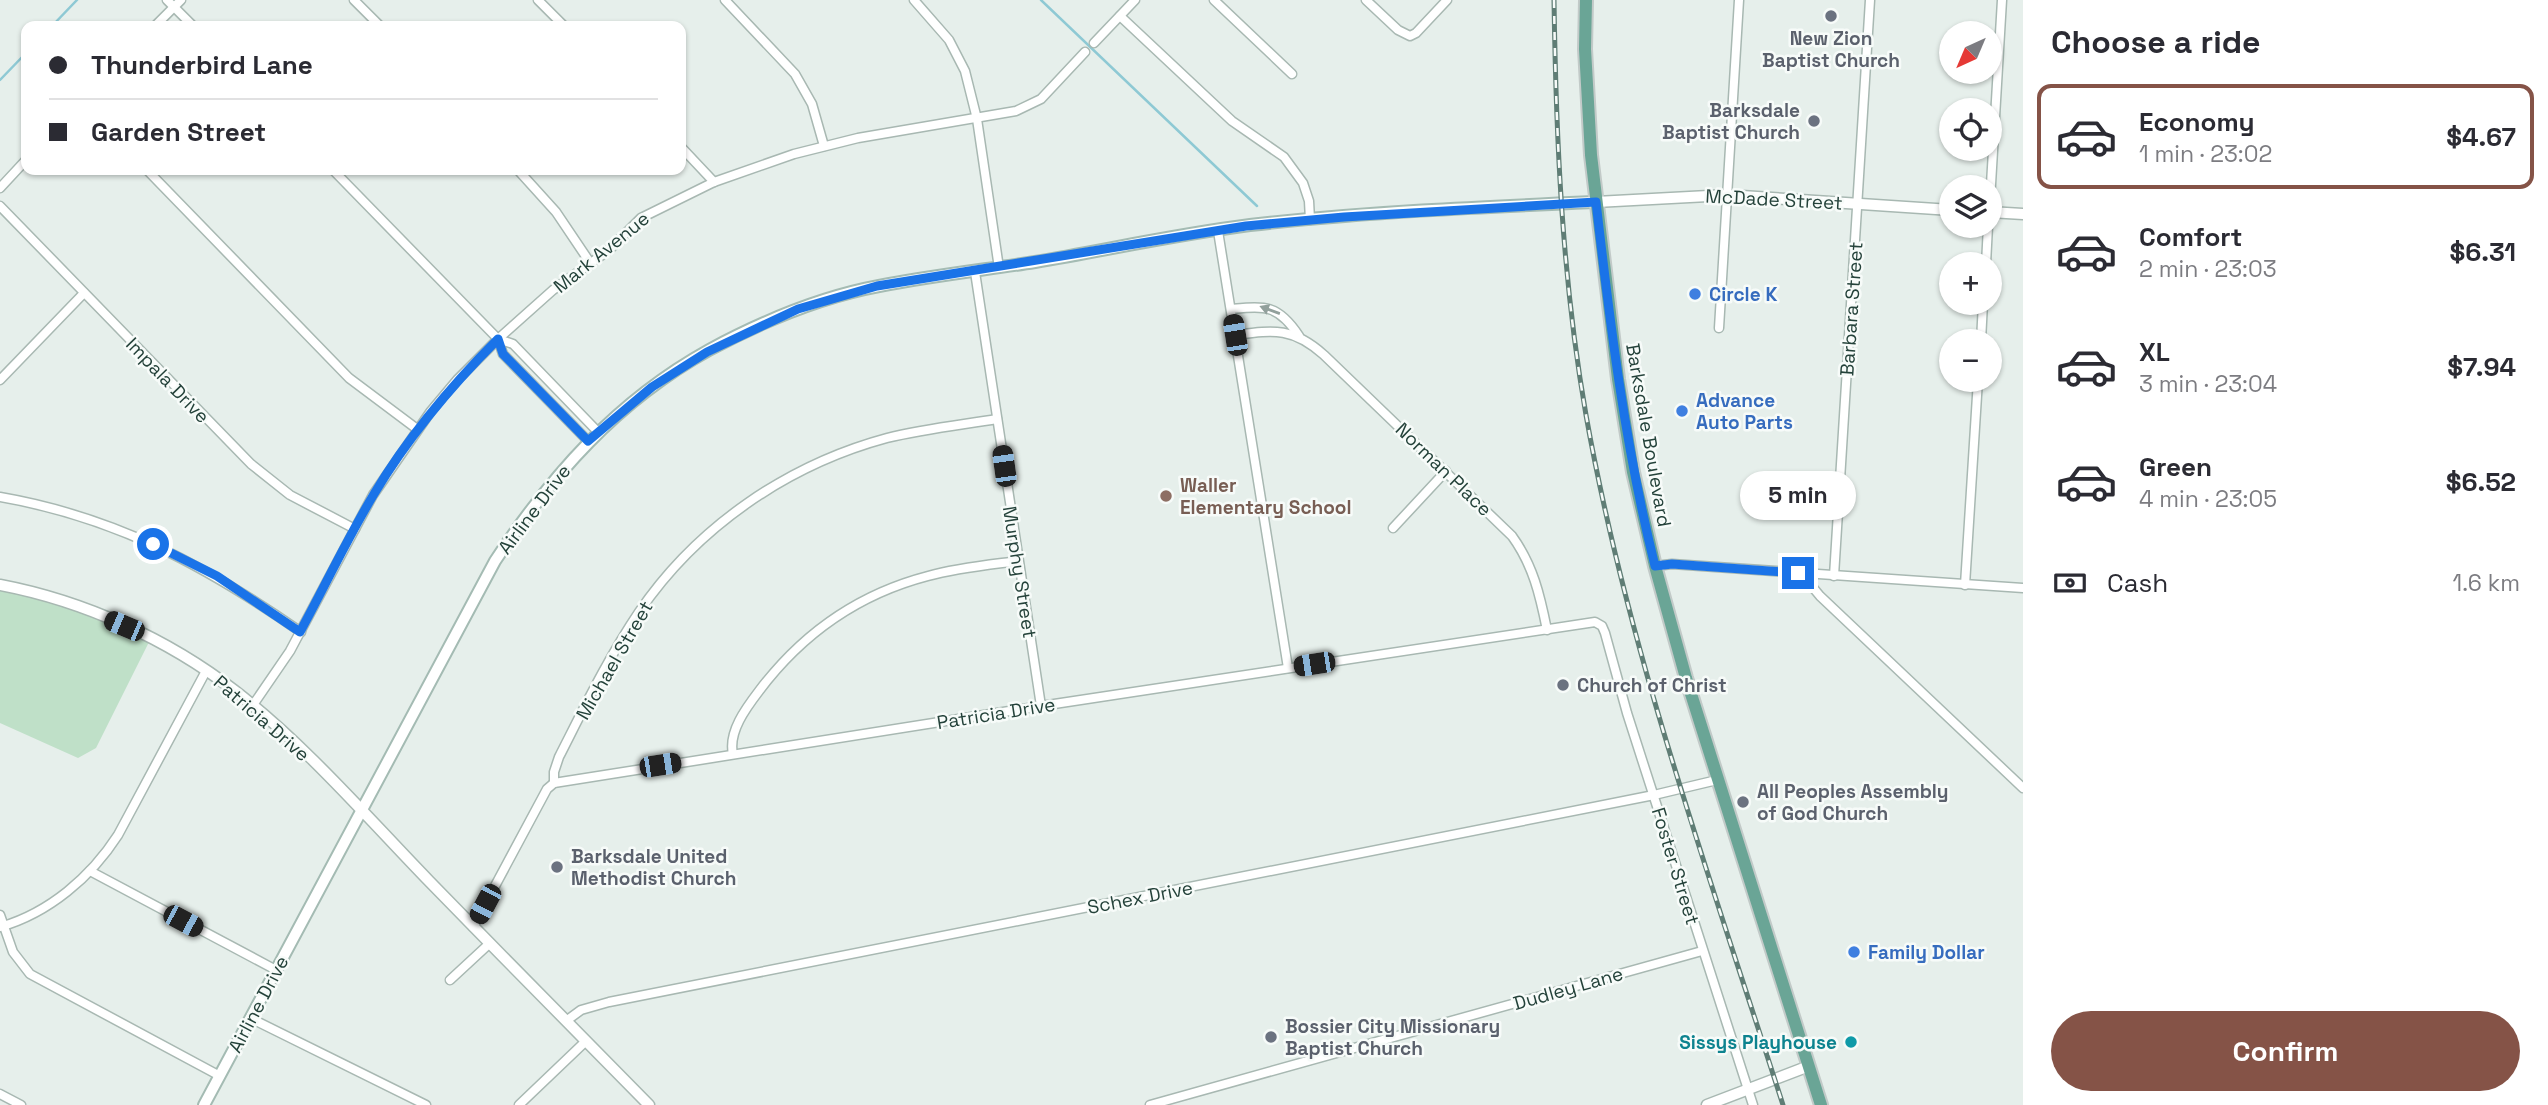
<!DOCTYPE html>
<meta charset="utf-8">
<style>
body{margin:0;font-family:"Space Grotesk",sans-serif;background:#f7f7f7;color:#2b2b33;height:100vh;display:flex;flex-direction:column;font-size:26px;white-space:nowrap}
*{box-sizing:border-box;margin:0}
p{font-size:23px;color:#7c7c81}
.icon{flex:none;width:38px;height:38px;fill:none;stroke:currentColor;stroke-width:2;stroke-linecap:round;stroke-linejoin:round}
.map{position:relative;flex:1;overflow:hidden}
.side{display:flex;flex-direction:column;background:#fff;width:525px}
.side>*{flex:none}
.hud{position:absolute;left:21px;top:21px;width:665px;height:154px;border-radius:14px;box-shadow:0 2px 5px #0004;display:grid;align-content:center;height:154px;padding:0 28px;background:#fff}
.needle{width:46px;rotate:224deg}
.tools{position:absolute;left:1939px;top:21px;display:grid;gap:14px}
.tools a{display:grid;place-items:center;width:63px;height:63px;border-radius:50%;background:#fff;box-shadow:0 2px 5px #0004;font-size:35px}
.end{position:absolute;width:32px;height:32px;margin:-16px;border:9px solid #1a73e8;background:#fff;box-shadow:0 0 0 4px #fff}
.from{border-radius:50%}
.bubble{position:absolute;height:49px;border-radius:24px;background:#fff;box-shadow:0 2px 5px #0004;font-size:23px;font-weight:800;line-height:49px;text-align:center}
.car{position:absolute;width:21px;height:42px;margin:-21px -10px;border-radius:9px;box-shadow:0 0 5px 2px #0007;background:linear-gradient(#222 24%,#8ab4d8 0 40%,#222 0 76%,#8ab4d8 0 86%,#222 0)}
.hud b{display:flex;align-items:center;gap:24px;height:66px;font-size:26px}
.hud b+b{border-top:2px solid #e1e1e2}
.hud i{width:18px;height:18px;background:#2b2b33}
ul{padding:0;list-style:none}
li{display:flex;align-items:center;gap:21px;height:105px;margin:0 14px 10px;padding:0 14px;border:4px solid transparent;border-radius:14px}
li div{flex:1}
li b{display:block;font-size:26px}
li em{font-style:normal;font-weight:800}
li.selected{border-color:#855347}
li>.icon{width:63px;height:63px;stroke-width:1.5}
h2{padding:0 28px;font-size:32px;line-height:84px}
.pay{display:flex;align-items:center;gap:18px;height:77px;padding:0 28px;font-size:26px}
.pay p{margin-inline-start:auto}
.button{display:flex;gap:14px;margin-top:auto;padding:14px 28px}
.button a{flex:1;height:80px;border-radius:42px;background:#855347;color:#fff;font-size:28px;font-weight:800;line-height:80px;text-align:center}
main{display:flex;flex:1;min-height:0}
.map>svg:first-child{display:block}
</style>
<main>
<div class="map">
<svg width="2023" height="1105" viewBox="0 0 2023 1105">
<rect width="100%" height="100%" fill="#e6efeb"/>
<!-- green -->
<polygon fill="#bfe0c8" points="0,586 58,600 151,638 96,748 78,758 0,723"/>
<g fill="none" stroke-linecap="round" stroke-linejoin="round">
<!-- stream -->
<g stroke="#8ec9d4" stroke-width="2.5">
<polyline points="1041,0 1257,206"/>
<polyline points="52,26 77,0"/>
<polyline points="0,80 26,53"/>
</g>
<defs>
<g id="minor">
<polyline points="167,0 193,26"/>
<polyline points="354,0 380,26"/>
<polyline points="538,0 564,26"/>
<polyline points="725,0 795,74 812,104 824,146"/>
<polyline points="914,0 949,40 965,71 977,119 999,268"/>
<polyline points="1214,0 1292,74"/>
<polyline points="1366,0 1398,30 1410,36 1416,33 1447,0"/>
<polyline points="1120,16 1232,121 1284,157 1303,183 1309,201 1310,220"/>
<polyline points="155,26 181,0"/>
<polyline points="1094,43 1135,0"/>
<polyline points="681,147 714,182"/>
<polyline points="147,170 349,378 417,429"/>
<polyline points="333,170 498,339 503,354 588,441"/>
<polyline points="518,170 556,212 591,264"/>
<polyline points="0,188 26,160"/>
<polyline points="1990,201 2002,0"/>
<polyline points="0,206 251,464 290,495 355,529"/>
<polyline points="1218,231 1288,668"/>
<polyline points="1986,264 1988,226"/>
<polyline points="975,272 1041,706"/>
<path d="M1231,309C1265,306 1278,304 1299,336"/>
<polyline points="1719,328 1739,0"/>
<path d="M1235,335C1274,330 1293,327 1324,355L1512,536C1533,565 1540,595 1547,630"/>
<polyline points="498,339 513,344 598,432"/>
<polyline points="1981,341 1983,303"/>
<polyline points="0,380 84,293"/>
<path d="M0,497C116,517 206,566 301,632"/>
<polyline points="1393,528 1446,471"/>
<polyline points="1655,566 1672,564 2023,588"/>
<polyline points="1809,574 1810,584 1820,596 2023,788"/>
<polyline points="1834,576 1870,0"/>
<polyline points="1965,585 1978,380"/>
<polyline points="253,705 290,651 373,495 431,411 457,380 498,339 553,290 609,250 641,218 714,182 794,154 858,138 1016,111 1041,99 1085,52"/>
<path d="M733,754C728,732 746,708 759,691C802,634 859,594 928,576C957,568 988,565 1018,561"/>
<path d="M554,783V772L559,757C584,708 608,658 639,612C697,527 787,465 887,438C923,429 960,425 997,419"/>
<polyline points="90,871 276,970"/>
<polyline points="0,915 13,952 30,974 220,1076"/>
<path d="M0,927C49,913 91,877 118,835L206,671"/>
<polyline points="473,927 547,789 554,783 1041,706 1595,622 1602,626 1605,633 1627,713 1753,1105"/>
<polyline points="450,980 490,943"/>
<polyline points="250,1018 426,1105"/>
<polyline points="566,1021 581,1010 609,1002 1654,795 1717,780"/>
<polyline points="0,1094 21,1105"/>
<polyline points="519,1105 586,1041"/>
<polyline points="1150,1105 1702,951"/>
</g>
<g id="tertiary">
<polyline points="1596,202 1727,195 1951,210"/>
<polyline points="1990,212 2023,214"/>
<path d="M0,585C84,601 168,639 235,691C306,746 367,817 429,881C502,956 575,1030 649,1105"/>
<polyline points="1707,1105 1809,1066"/>
</g>
<path id="secondary" d="M204,1105L495,561C552,475 617,401 709,350C761,322 820,297 879,286C930,276 983,270 1035,262C1106,250 1178,234 1250,225C1365,212 1481,207 1596,202"/>
<polyline id="primary" points="1586,0 1585,49 1591,155 1618,379 1633,472 1655,566 1686,678 1821,1105"/>
</defs>
<!-- minor casing -->
<use href="#minor" stroke="#a8b8b2" stroke-width="11"/>
<!-- tertiary casing -->
<use href="#tertiary" stroke="#a8b8b2" stroke-width="13"/>
<!-- secondary casing -->
<use href="#secondary" stroke="#a4bbb3" stroke-width="14"/>
<!-- primary casing -->
<use href="#primary" stroke="#c2cac8" stroke-width="16"/>
<!-- minor -->
<use href="#minor" stroke="#fff" stroke-width="8"/>
<!-- tertiary -->
<use href="#tertiary" stroke="#fff" stroke-width="10"/>
<!-- secondary -->
<use href="#secondary" stroke="#fff" stroke-width="10"/>
<!-- primary -->
<use href="#primary" stroke="#6aa596" stroke-width="12"/>
<defs>
<path id="rail" d="M1554,0C1556,139 1562,278 1586,415C1628,651 1710,877 1783,1105"/>
</defs>
<!-- rail casing -->
<use href="#rail" stroke="#5f7d75" stroke-width="5"/>
<!-- rail -->
<use href="#rail" stroke="#f7fbf9" stroke-width="2.5" stroke-dasharray="8" stroke-linecap="butt"/>
</g>
<!-- one-way arrows -->
<defs><path id="oneway-solid" d="M-6-.8H1V-3.2L6.5 0L1 3.2V.8H-6Z" transform="scale(1.75)"/></defs>
<use fill="#92a09c" href="#oneway-solid" transform="translate(1270 310) rotate(-160)"/>
<g fill="none" stroke-linecap="round" stroke-linejoin="round">
<!-- route -->
<path stroke="#1a73e8" stroke-width="9" d="M153,544L217,576L300,632C325,586 347,539 374,494C408,437 450,387 498,339L503,354L588,441L652,387L707,352L798,309L877,286L1246,226L1344,217L1596,202C1610,324 1625,446 1655,566L1672,564L1798,573"/>
</g>
<!-- markers -->
<g fill="#6b7280" stroke="#f7fbf9" stroke-width="2.5">
<circle cx="1831" cy="16" r="7"/>
<circle cx="1814" cy="121" r="7"/>
<circle cx="1563" cy="685" r="7"/>
<circle cx="1743" cy="802" r="7"/>
<circle cx="557" cy="867" r="7"/>
<circle cx="1271" cy="1037" r="7"/>
</g>
<g fill="#3f7fe0" stroke="#f7fbf9" stroke-width="2.5">
<circle cx="1695" cy="294" r="7"/>
<circle cx="1682" cy="411" r="7"/>
<circle cx="1854" cy="952" r="7"/>
</g>
<circle fill="#8d6e63" stroke="#f7fbf9" stroke-width="2.5" cx="1166" cy="496" r="7"/>
<circle fill="#0f9aa8" stroke="#f7fbf9" stroke-width="2.5" cx="1851" cy="1042" r="7"/>
<g text-anchor="middle" stroke-width="5" stroke-linejoin="round" paint-order="stroke">
<!-- worship labels -->
<g font-size="19" font-weight="bold" fill="#5b616d" stroke="#f7fbf9" text-anchor="start">
<text x="1831" y="45" text-anchor="middle">New Zion<tspan x="1831" dy="22">Baptist Church</tspan></text>
<text x="1800" y="117" text-anchor="end">Barksdale<tspan x="1800" dy="22">Baptist Church</tspan></text>
<text x="1577" y="692">Church of Christ</text>
<text x="1757" y="798">All Peoples Assembly<tspan x="1757" dy="22">of God Church</tspan></text>
<text x="571" y="863">Barksdale United<tspan x="571" dy="22">Methodist Church</tspan></text>
<text x="1285" y="1033">Bossier City Missionary<tspan x="1285" dy="22">Baptist Church</tspan></text>
</g>
<!-- street labels -->
<g font-size="19" fill="#24423a" stroke="#f7fbf9">
<text transform="translate(1774 199) rotate(3)" y="7">McDade Street</text>
<text transform="translate(601 252) rotate(-39)" y="7">Mark Avenue</text>
<text transform="translate(1851 309) rotate(-86)" y="7">Barbara Street</text>
<text transform="translate(168 380) rotate(46)" y="7">Impala Drive</text>
<text transform="translate(1649 435) rotate(80)" y="7">Barksdale Boulevard</text>
<text transform="translate(1444 469) rotate(44)" y="7">Norman Place</text>
<text transform="translate(534 509) rotate(-53)" y="7">Airline Drive</text>
<text transform="translate(1020 572) rotate(81)" y="7">Murphy Street</text>
<text transform="translate(614 660) rotate(-60)" y="7">Michael Street</text>
<text transform="translate(996 713) rotate(-9)" y="7">Patricia Drive</text>
<text transform="translate(262 718) rotate(41)" y="7">Patricia Drive</text>
<text transform="translate(1676 866) rotate(73)" y="7">Foster Street</text>
<text transform="translate(1140 897) rotate(-11)" y="7">Schex Drive</text>
<text transform="translate(1568 988) rotate(-16)" y="7">Dudley Lane</text>
<text transform="translate(258 1004) rotate(-62)" y="7">Airline Drive</text>
</g>
<!-- shop labels -->
<g font-size="19" font-weight="bold" fill="#366cbe" stroke="#f7fbf9" text-anchor="start">
<text x="1709" y="301">Circle K</text>
<text x="1696" y="407">Advance<tspan x="1696" dy="22">Auto Parts</tspan></text>
<text x="1868" y="959">Family Dollar</text>
</g>
<!-- education labels -->
<g font-size="19" font-weight="bold" fill="#785e54" stroke="#f7fbf9" text-anchor="start">
<text x="1180" y="492">Waller<tspan x="1180" dy="22">Elementary School</tspan></text>
</g>
<!-- culture labels -->
<g font-size="19" font-weight="bold" fill="#0d838f" stroke="#f7fbf9" text-anchor="end">
<text x="1837" y="1049">Sissys Playhouse</text>
</g>
</g>
</svg>
<div class="tools">
<a><svg class="needle" viewBox="-14 -14 28 28"><path d="M0-13l5 13h-10z" fill="#e53935"/><path d="M0 13l5-13h-10z" fill="#7c7c81"/></svg></a>
<a><svg class="icon" aria-label="locate" viewBox="0 0 24 24"><circle cx="12" cy="12" r="6"/><path d="M12 2v4M12 18v4M2 12h4M18 12h4"/></svg></a>
<a><svg class="icon" aria-label="layers" viewBox="0 0 24 24"><path d="M12 4l9 5-9 5-9-5zM3 14l9 5 9-5"/></svg></a>
<a>+</a>
<a>−</a>
</div>
<i class="end from" style="left:153px;top:544px"></i>
<i class="end" style="left:1798px;top:573px"></i>
<div class="bubble" style="left:1740px;top:471px;width:116px">5 min</div>
<i class="car" style="left:1235px;top:335px;rotate:351deg"></i>
<i class="car" style="left:1004px;top:466px;rotate:352deg"></i>
<i class="car" style="left:124px;top:626px;rotate:293deg"></i>
<i class="car" style="left:1314px;top:664px;rotate:261deg"></i>
<i class="car" style="left:660px;top:765px;rotate:81deg"></i>
<i class="car" style="left:485px;top:904px;rotate:208deg"></i>
<i class="car" style="left:183px;top:921px;rotate:118deg"></i>
<div class="hud">
<b><i class="from"></i>Thunderbird Lane</b>
<b><i></i>Garden Street</b>
</div>
</div>
<section class="side">
<h2>Choose a ride</h2>
<ul>
<li class="selected"><svg class="icon" aria-label="car" viewBox="0 0 24 24"><path d="M5 17H2v-5l4-1 3-4h7l3 4 3 1v5h-3M9 17h6M6 11h13"/><circle cx="7" cy="17" r="2"/><circle cx="17" cy="17" r="2"/></svg><div><b>Economy</b><p>1 min · 23:02</p></div><em>$4.67</em></li>
<li><svg class="icon" aria-label="car" viewBox="0 0 24 24"><path d="M5 17H2v-5l4-1 3-4h7l3 4 3 1v5h-3M9 17h6M6 11h13"/><circle cx="7" cy="17" r="2"/><circle cx="17" cy="17" r="2"/></svg><div><b>Comfort</b><p>2 min · 23:03</p></div><em>$6.31</em></li>
<li><svg class="icon" aria-label="car" viewBox="0 0 24 24"><path d="M5 17H2v-5l4-1 3-4h7l3 4 3 1v5h-3M9 17h6M6 11h13"/><circle cx="7" cy="17" r="2"/><circle cx="17" cy="17" r="2"/></svg><div><b>XL</b><p>3 min · 23:04</p></div><em>$7.94</em></li>
<li><svg class="icon" aria-label="car" viewBox="0 0 24 24"><path d="M5 17H2v-5l4-1 3-4h7l3 4 3 1v5h-3M9 17h6M6 11h13"/><circle cx="7" cy="17" r="2"/><circle cx="17" cy="17" r="2"/></svg><div><b>Green</b><p>4 min · 23:05</p></div><em>$6.52</em></li>
</ul>
<div class="pay"><svg class="icon" aria-label="cash" viewBox="0 0 24 24"><path d="M3 7h18v10H3z"/><circle cx="12" cy="12" r="2"/></svg>Cash<p>1.6 km</p></div>
<div class="button"><a>Confirm</a></div>
</section>
</main>
